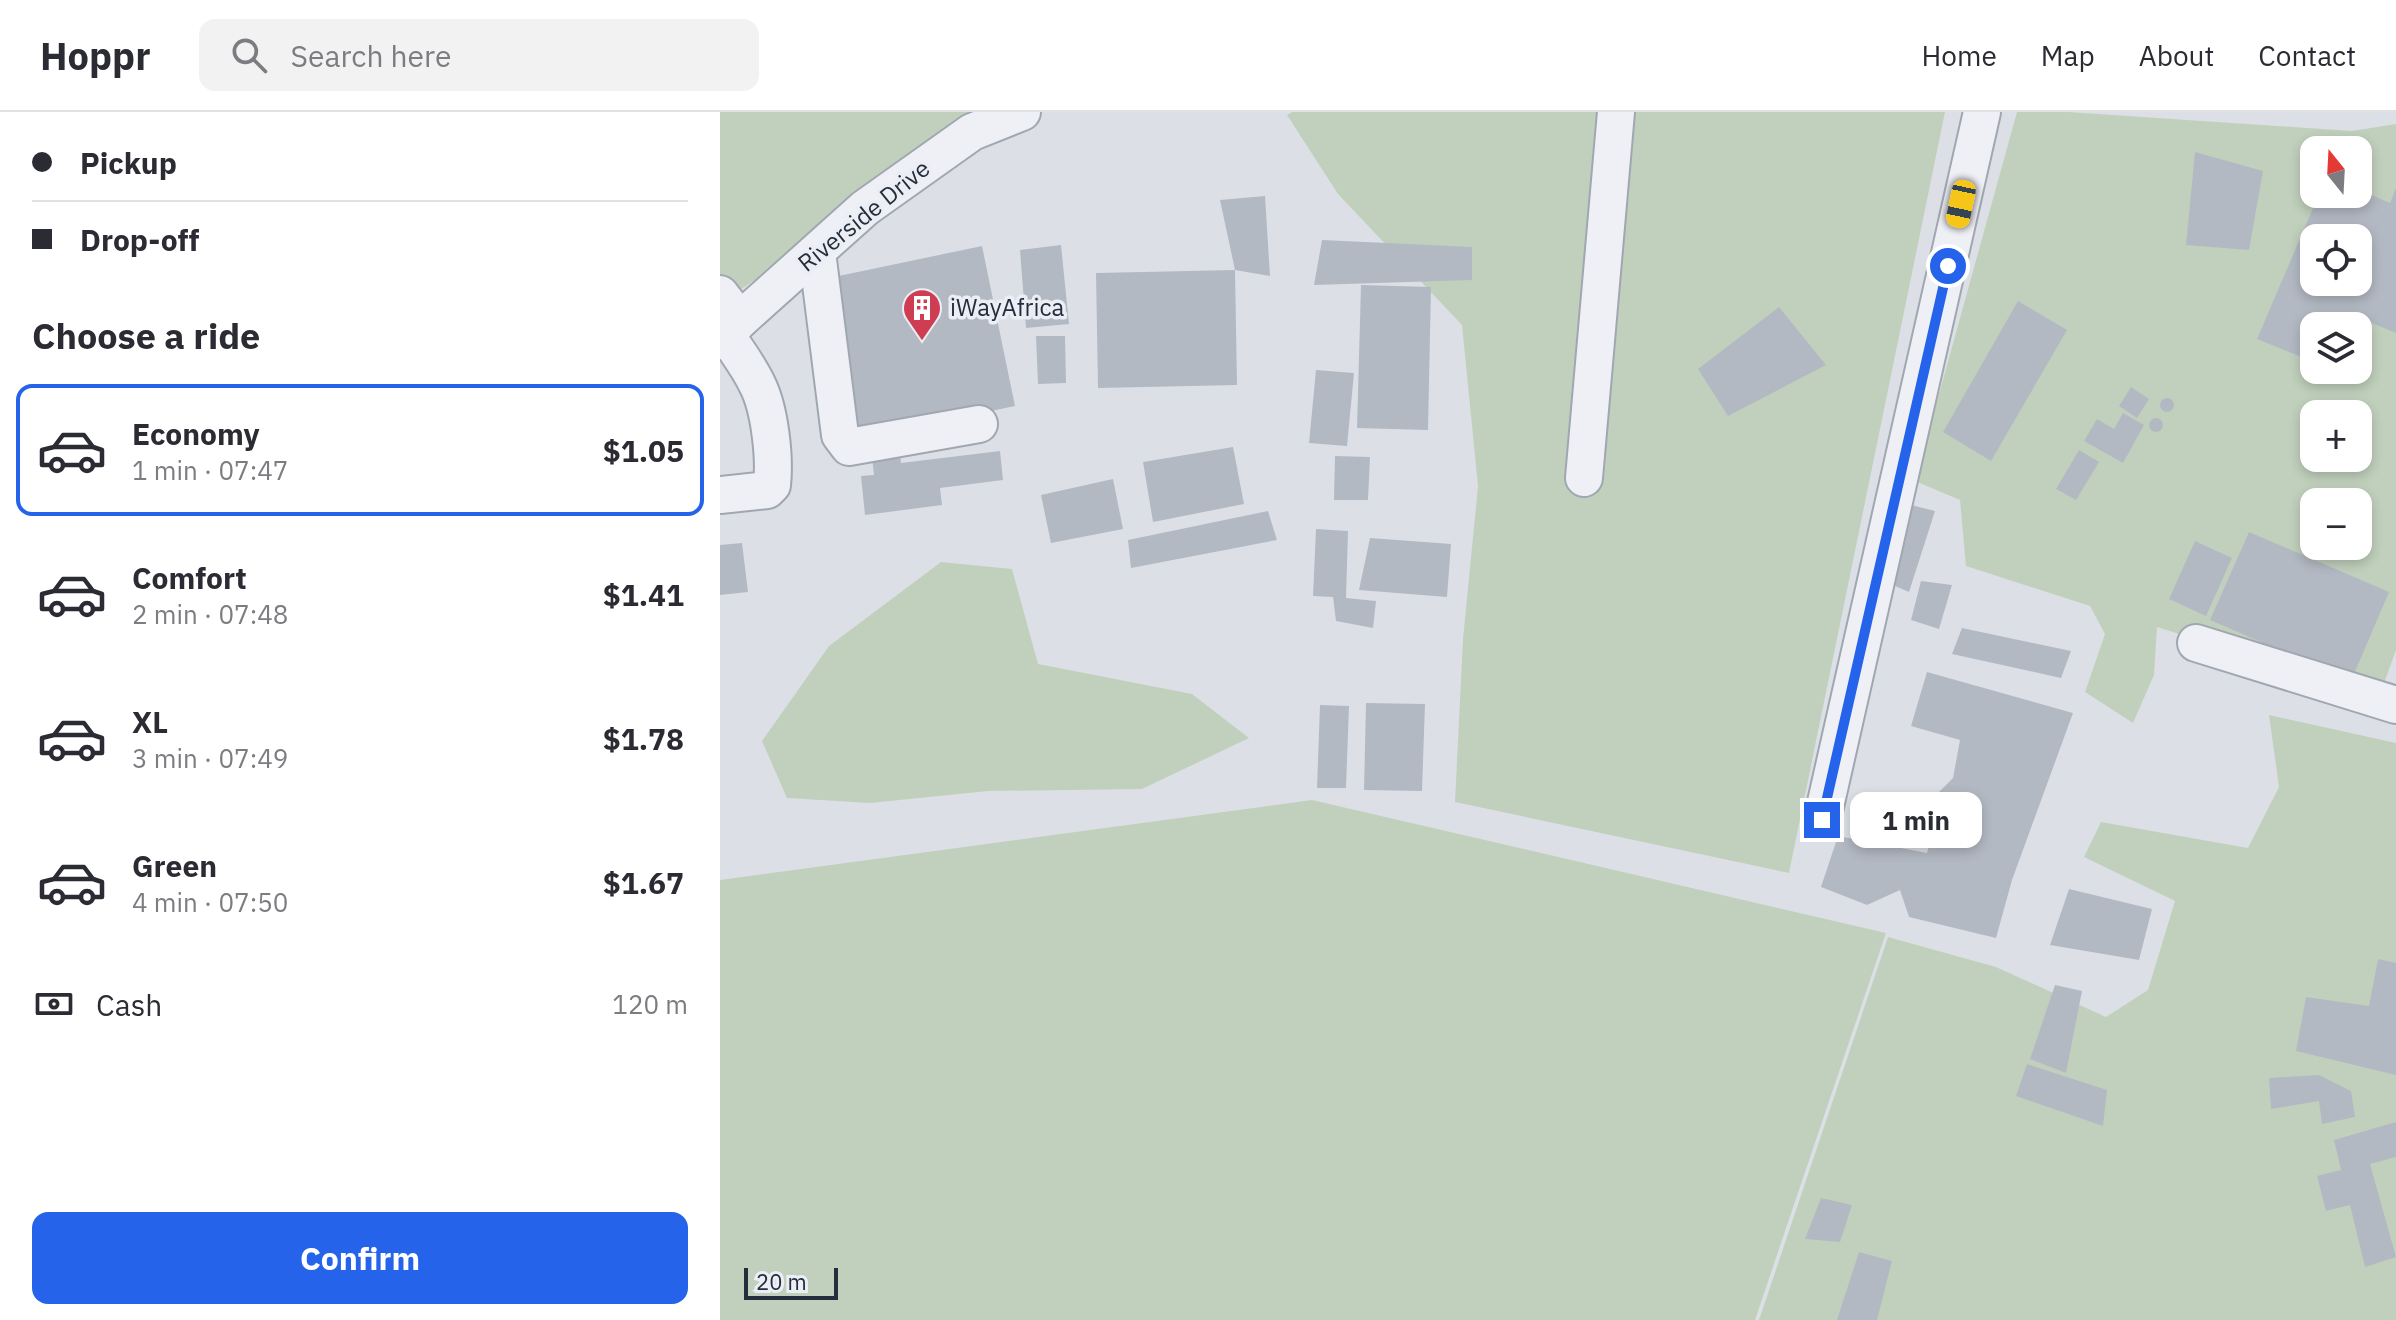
<!DOCTYPE html>
<meta charset="utf-8">
<style>
body{margin:0;font-family:"IBM Plex Sans",sans-serif;background:#f2f2f3;color:#2b2b33;height:100vh;display:flex;flex-direction:column;font-size:30px;white-space:nowrap}
*{box-sizing:border-box;margin:0}
p{font-size:26px;color:#7c7c81}
.icon{flex:none;width:44px;height:44px;fill:none;stroke:currentColor;stroke-width:2;stroke-linecap:round;stroke-linejoin:round}
.map{position:relative;flex:1;overflow:hidden}
.drawer{display:flex;flex-direction:column;background:#fff;width:720px}
.drawer>*{flex:none}
.top-card{display:grid;align-content:center;height:176px;padding:0 32px;background:#fff}
.needle{width:52px;rotate:342deg}
.controls{position:absolute;left:1580px;top:24px;display:grid;gap:16px}
.controls a{display:grid;place-items:center;width:72px;height:72px;border-radius:16px;background:#fff;box-shadow:0 4px 12px #0003;font-size:40px}
.scale{position:absolute;left:24px;bottom:20px;width:94px;box-sizing:border-box;padding-left:8px;border:4px solid #252d3c;border-top:0;font-size:22px;line-height:28px;white-space:nowrap;color:#252d3c;-webkit-text-stroke:6px #ebeef4;paint-order:stroke}
.end{position:absolute;width:36px;height:36px;margin:-18px;border:10px solid #2563eb;background:#fff;box-shadow:0 0 0 4px #fff}
.from{border-radius:50%}
.bubble{position:absolute;height:56px;border-radius:16px;background:#fff;box-shadow:0 4px 12px #0003;font-size:26px;font-weight:700;line-height:56px;text-align:center}
.car{position:absolute;width:24px;height:48px;margin:-24px -12px;border-radius:10px;box-shadow:0 0 6px 2px #0007;background:linear-gradient(#f5c518 24%,#345 0 40%,#f5c518 0 76%,#345 0 86%,#f5c518 0)}
.top-card b{display:flex;align-items:center;gap:28px;height:76px;font-size:30px}
.top-card b+b{border-top:2px solid #e1e1e2}
.top-card i{width:20px;height:20px;background:#2b2b33}
ul{padding:0;list-style:none}
li{display:flex;align-items:center;gap:24px;height:132px;margin:0 16px 12px;padding:0 16px;border:4px solid transparent;border-radius:16px}
li div{flex:1}
li b{display:block;font-size:30px}
li em{font-style:normal;font-weight:700}
li.active{border-color:#2563eb}
li>.icon{width:72px;height:72px;stroke-width:1.5}
h2{padding:0 32px;font-size:36px;line-height:96px}
.pay{display:flex;align-items:center;gap:20px;height:88px;padding:0 32px;font-size:30px}
.pay p{margin-inline-start:auto}
.primary-button{display:flex;gap:16px;margin-top:auto;padding:16px 32px}
.primary-button a{flex:1;height:92px;border-radius:16px;background:#2563eb;color:#fff;font-size:32px;font-weight:700;line-height:92px;text-align:center}
header{display:flex;align-items:center;gap:48px;box-sizing:border-box;height:112px;padding:0 40px;background:#fff;border-bottom:2px solid #e1e1e2}
header strong{font-size:38px}
nav{display:flex;gap:44px;margin-inline-start:auto;font-size:28px}
.search{width:560px;height:72px;background:#f2f2f3;display:flex;align-items:center;gap:20px;box-sizing:border-box;padding:0 28px;border-radius:16px;color:#7c7c81;font-size:30px}
main{display:flex;flex:1;min-height:0}
.map>svg:first-child{display:block}
</style>
<header>
<strong>Hoppr</strong>
<div class="search"><svg class="icon" aria-label="search" viewBox="0 0 24 24"><circle cx="10" cy="10" r="6"/><path d="M15 15l6 6"/></svg>Search here</div>
<nav><a>Home</a><a>Map</a><a>About</a><a>Contact</a></nav>
</header>
<main>
<section class="drawer">
<div class="top-card">
<b><i class="from"></i>Pickup</b>
<b><i></i>Drop-off</b>
</div>
<h2>Choose a ride</h2>
<ul>
<li class="active"><svg class="icon" aria-label="car" viewBox="0 0 24 24"><path d="M5 17H2v-5l4-1 3-4h7l3 4 3 1v5h-3M9 17h6M6 11h13"/><circle cx="7" cy="17" r="2"/><circle cx="17" cy="17" r="2"/></svg><div><b>Economy</b><p>1 min · 07:47</p></div><em>$1.05</em></li>
<li><svg class="icon" aria-label="car" viewBox="0 0 24 24"><path d="M5 17H2v-5l4-1 3-4h7l3 4 3 1v5h-3M9 17h6M6 11h13"/><circle cx="7" cy="17" r="2"/><circle cx="17" cy="17" r="2"/></svg><div><b>Comfort</b><p>2 min · 07:48</p></div><em>$1.41</em></li>
<li><svg class="icon" aria-label="car" viewBox="0 0 24 24"><path d="M5 17H2v-5l4-1 3-4h7l3 4 3 1v5h-3M9 17h6M6 11h13"/><circle cx="7" cy="17" r="2"/><circle cx="17" cy="17" r="2"/></svg><div><b>XL</b><p>3 min · 07:49</p></div><em>$1.78</em></li>
<li><svg class="icon" aria-label="car" viewBox="0 0 24 24"><path d="M5 17H2v-5l4-1 3-4h7l3 4 3 1v5h-3M9 17h6M6 11h13"/><circle cx="7" cy="17" r="2"/><circle cx="17" cy="17" r="2"/></svg><div><b>Green</b><p>4 min · 07:50</p></div><em>$1.67</em></li>
</ul>
<div class="pay"><svg class="icon" aria-label="cash" viewBox="0 0 24 24"><path d="M3 7h18v10H3z"/><circle cx="12" cy="12" r="2"/></svg>Cash<p>120 m</p></div>
<div class="primary-button"><a>Confirm</a></div>
</section>
<div class="map">
<svg width="1676" height="1208" viewBox="0 0 1676 1208">
<rect width="100%" height="100%" fill="#dce0e6"/>
<!-- green -->
<g fill="#c1d0bd" fill-rule="evenodd">
<polygon points="0,0 289,0 0,191"/>
<polygon points="572,0 1225,0 1069,761 735,690 743,527 758,374 742,213 618,82 567,3"/>
<path d="M1297,0H1348L1632,19L1676,12V538L1659,585L1437,515L1434,563L1413,611L1365,580L1385,522L1370,494L1246,454L1240,388L1195,369ZM1594,38H1638V82H1594ZM1594,126H1638V170H1594ZM1594,214H1638V258H1594ZM1594,302H1638V346H1594ZM1594,390H1638V434H1594Z"/>
<polygon points="221,450 292,457 318,552 472,582 529,626 422,677 268,679 150,691 67,686 42,629 109,534"/>
<polygon points="1549,603 1676,631 1676,1208 1039,1208 1168,825 1276,855 1386,905 1428,878 1455,789 1364,745 1381,710 1528,736 1559,675"/>
<polygon points="592,688 1166,821 1035,1208 0,1208 0,768"/>
</g>
<!-- building -->
<g fill="#b3b9c3" fill-rule="evenodd">
<polygon points="1475,40 1543,59 1529,138 1466,133"/>
<path d="M1676,76V221L1638,205L1634,214H1594V250L1537,227L1599,82H1638V77L1670,91ZM1594,126H1638V170H1594Z"/>
<polygon points="545,84 550,164 515,158 500,88"/>
<polygon points="602,128 752,135 752,168 594,173"/>
<polygon points="341,133 349,212 306,216 300,138"/>
<polygon points="262,134 295,294 141,326 109,166"/>
<polygon points="515,158 517,273 378,276 376,161"/>
<polygon points="641,173 711,175 708,318 637,316"/>
<polygon points="1298,189 1347,218 1271,349 1223,320"/>
<polygon points="1059,195 1106,253 1008,304 978,257"/>
<polygon points="316,224 345,224 346,271 318,272"/>
<polygon points="596,258 634,261 627,334 589,331"/>
<polygon points="1411,275 1429,287 1417,306 1399,294"/>
<circle cx="1447" cy="293" r="7"/>
<polygon points="1403,301 1424,313 1403,351 1364,329 1377,307 1394,317"/>
<circle cx="1436" cy="313" r="7"/>
<polygon points="179,334 181,351 280,339 283,368 220,376 222,393 145,403 141,364 154,363 151,337"/>
<polygon points="513,335 524,392 433,410 423,350"/>
<polygon points="1359,338 1379,350 1356,388 1336,377"/>
<polygon points="615,344 650,345 648,388 614,388"/>
<polygon points="393,367 403,417 331,431 321,383"/>
<polygon points="1183,391 1215,399 1189,480 1168,471"/>
<polygon points="548,399 557,428 411,456 408,428"/>
<polygon points="596,417 628,419 626,486 656,489 653,516 616,509 613,485 593,484"/>
<polygon points="1529,420 1669,480 1631,569 1490,508"/>
<polygon points="650,426 731,432 727,485 639,478"/>
<polygon points="1475,429 1512,446 1486,504 1449,487"/>
<polygon points="22,431 28,480 0,483 0,433"/>
<polygon points="1201,469 1232,473 1219,517 1191,508"/>
<polygon points="1242,516 1351,539 1341,566 1232,542"/>
<polygon points="1207,560 1353,601 1292,768 1276,826 1189,805 1180,778 1147,793 1101,775 1118,724 1207,741 1220,694 1217,682 1233,666 1240,628 1191,614"/>
<polygon points="646,591 705,592 702,679 644,678"/>
<polygon points="600,593 629,594 626,676 597,676"/>
<polygon points="1349,777 1432,797 1419,848 1330,833"/>
<polygon points="1658,847 1676,851 1676,963 1576,939 1586,885 1649,894"/>
<polygon points="1335,873 1362,879 1346,961 1310,947"/>
<polygon points="1307,952 1387,978 1383,1014 1296,984"/>
<polygon points="1599,963 1631,979 1635,1005 1602,1012 1599,989 1551,997 1549,966"/>
<polygon points="1676,1010 1676,1045 1650,1052 1676,1145 1645,1155 1630,1093 1606,1099 1597,1064 1621,1058 1614,1028"/>
<polygon points="1101,1086 1132,1093 1120,1130 1085,1127"/>
<polygon points="1139,1140 1172,1149 1157,1208 1117,1208"/>
</g>
<g fill="none" stroke-linecap="round" stroke-linejoin="round">
<defs>
<g id="minor">
<polyline points="97,140 120,323 129,335 259,312"/>
<polyline points="0,182 20,208"/>
<polyline points="0,229 20,208 145,96 252,20 302,0"/>
<polyline points="864,366 896,0"/>
<path d="M0,383L47,378L52,373C55,346 50,297 37,272C29,255 17,239 6,223"/>
<polyline points="1476,531 1676,593"/>
<polyline points="1102,708 1262,0"/>
</g>
</defs>
<!-- minor casing -->
<use href="#minor" stroke="#a1a7b0" stroke-width="40"/>
<!-- minor -->
<use href="#minor" stroke="#eef0f5" stroke-width="36"/>
</g>
<g fill="none" stroke-linecap="round" stroke-linejoin="round">
<!-- route -->
<polyline stroke="#2563eb" stroke-width="10" points="1102,708 1228,154"/>
</g>
<!-- icons -->
<defs>
<symbol id="building-pin" viewBox="-11 -11 22 30"><path d="M0 17L-7.5 6A9.5 9.5 0 1 1 7.5 6Z" fill="#ce3d51" stroke="#ebeef4"/><path d="M-4-6H4V6H1V3H-1V6H-4ZM-2.5-4.3h1.7v1.8h-1.7ZM.8-4.3h1.7v1.8H.8ZM-2.5-1h1.7V.8h-1.7ZM.8-1h1.7V.8H.8Z" fill="#fff"/></symbol>
</defs>
<g fill-rule="evenodd">
<use href="#building-pin" x="180" y="174" width="44" height="60"/>
</g>
<g text-anchor="middle" stroke-width="7" stroke-linejoin="round" paint-order="stroke">
<!-- street labels -->
<g font-size="24" fill="#252d3c" stroke="#ebeef4">
<text transform="translate(144 104) rotate(-39)" y="8">Riverside Drive</text>
</g>
<!-- poi labels -->
<g font-size="24" fill="#252d3c" stroke="#ebeef4" text-anchor="start">
<text x="230" y="204">iWayAfrica</text>
</g>
</g>
</svg>
<div class="controls">
<a><svg class="needle" viewBox="-14 -14 28 28"><path d="M0-13l5 13h-10z" fill="#e53935"/><path d="M0 13l5-13h-10z" fill="#7c7c81"/></svg></a>
<a><svg class="icon" aria-label="locate" viewBox="0 0 24 24"><circle cx="12" cy="12" r="6"/><path d="M12 2v4M12 18v4M2 12h4M18 12h4"/></svg></a>
<a><svg class="icon" aria-label="layers" viewBox="0 0 24 24"><path d="M12 4l9 5-9 5-9-5zM3 14l9 5 9-5"/></svg></a>
<a>+</a>
<a>−</a>
</div>
<div class="scale">20 m</div>
<i class="end from" style="left:1228px;top:154px"></i>
<i class="end" style="left:1102px;top:708px"></i>
<div class="bubble" style="left:1130px;top:680px;width:132px">1 min</div>
<i class="car" style="left:1241px;top:92px;rotate:192deg"></i>
</div>
</main>
